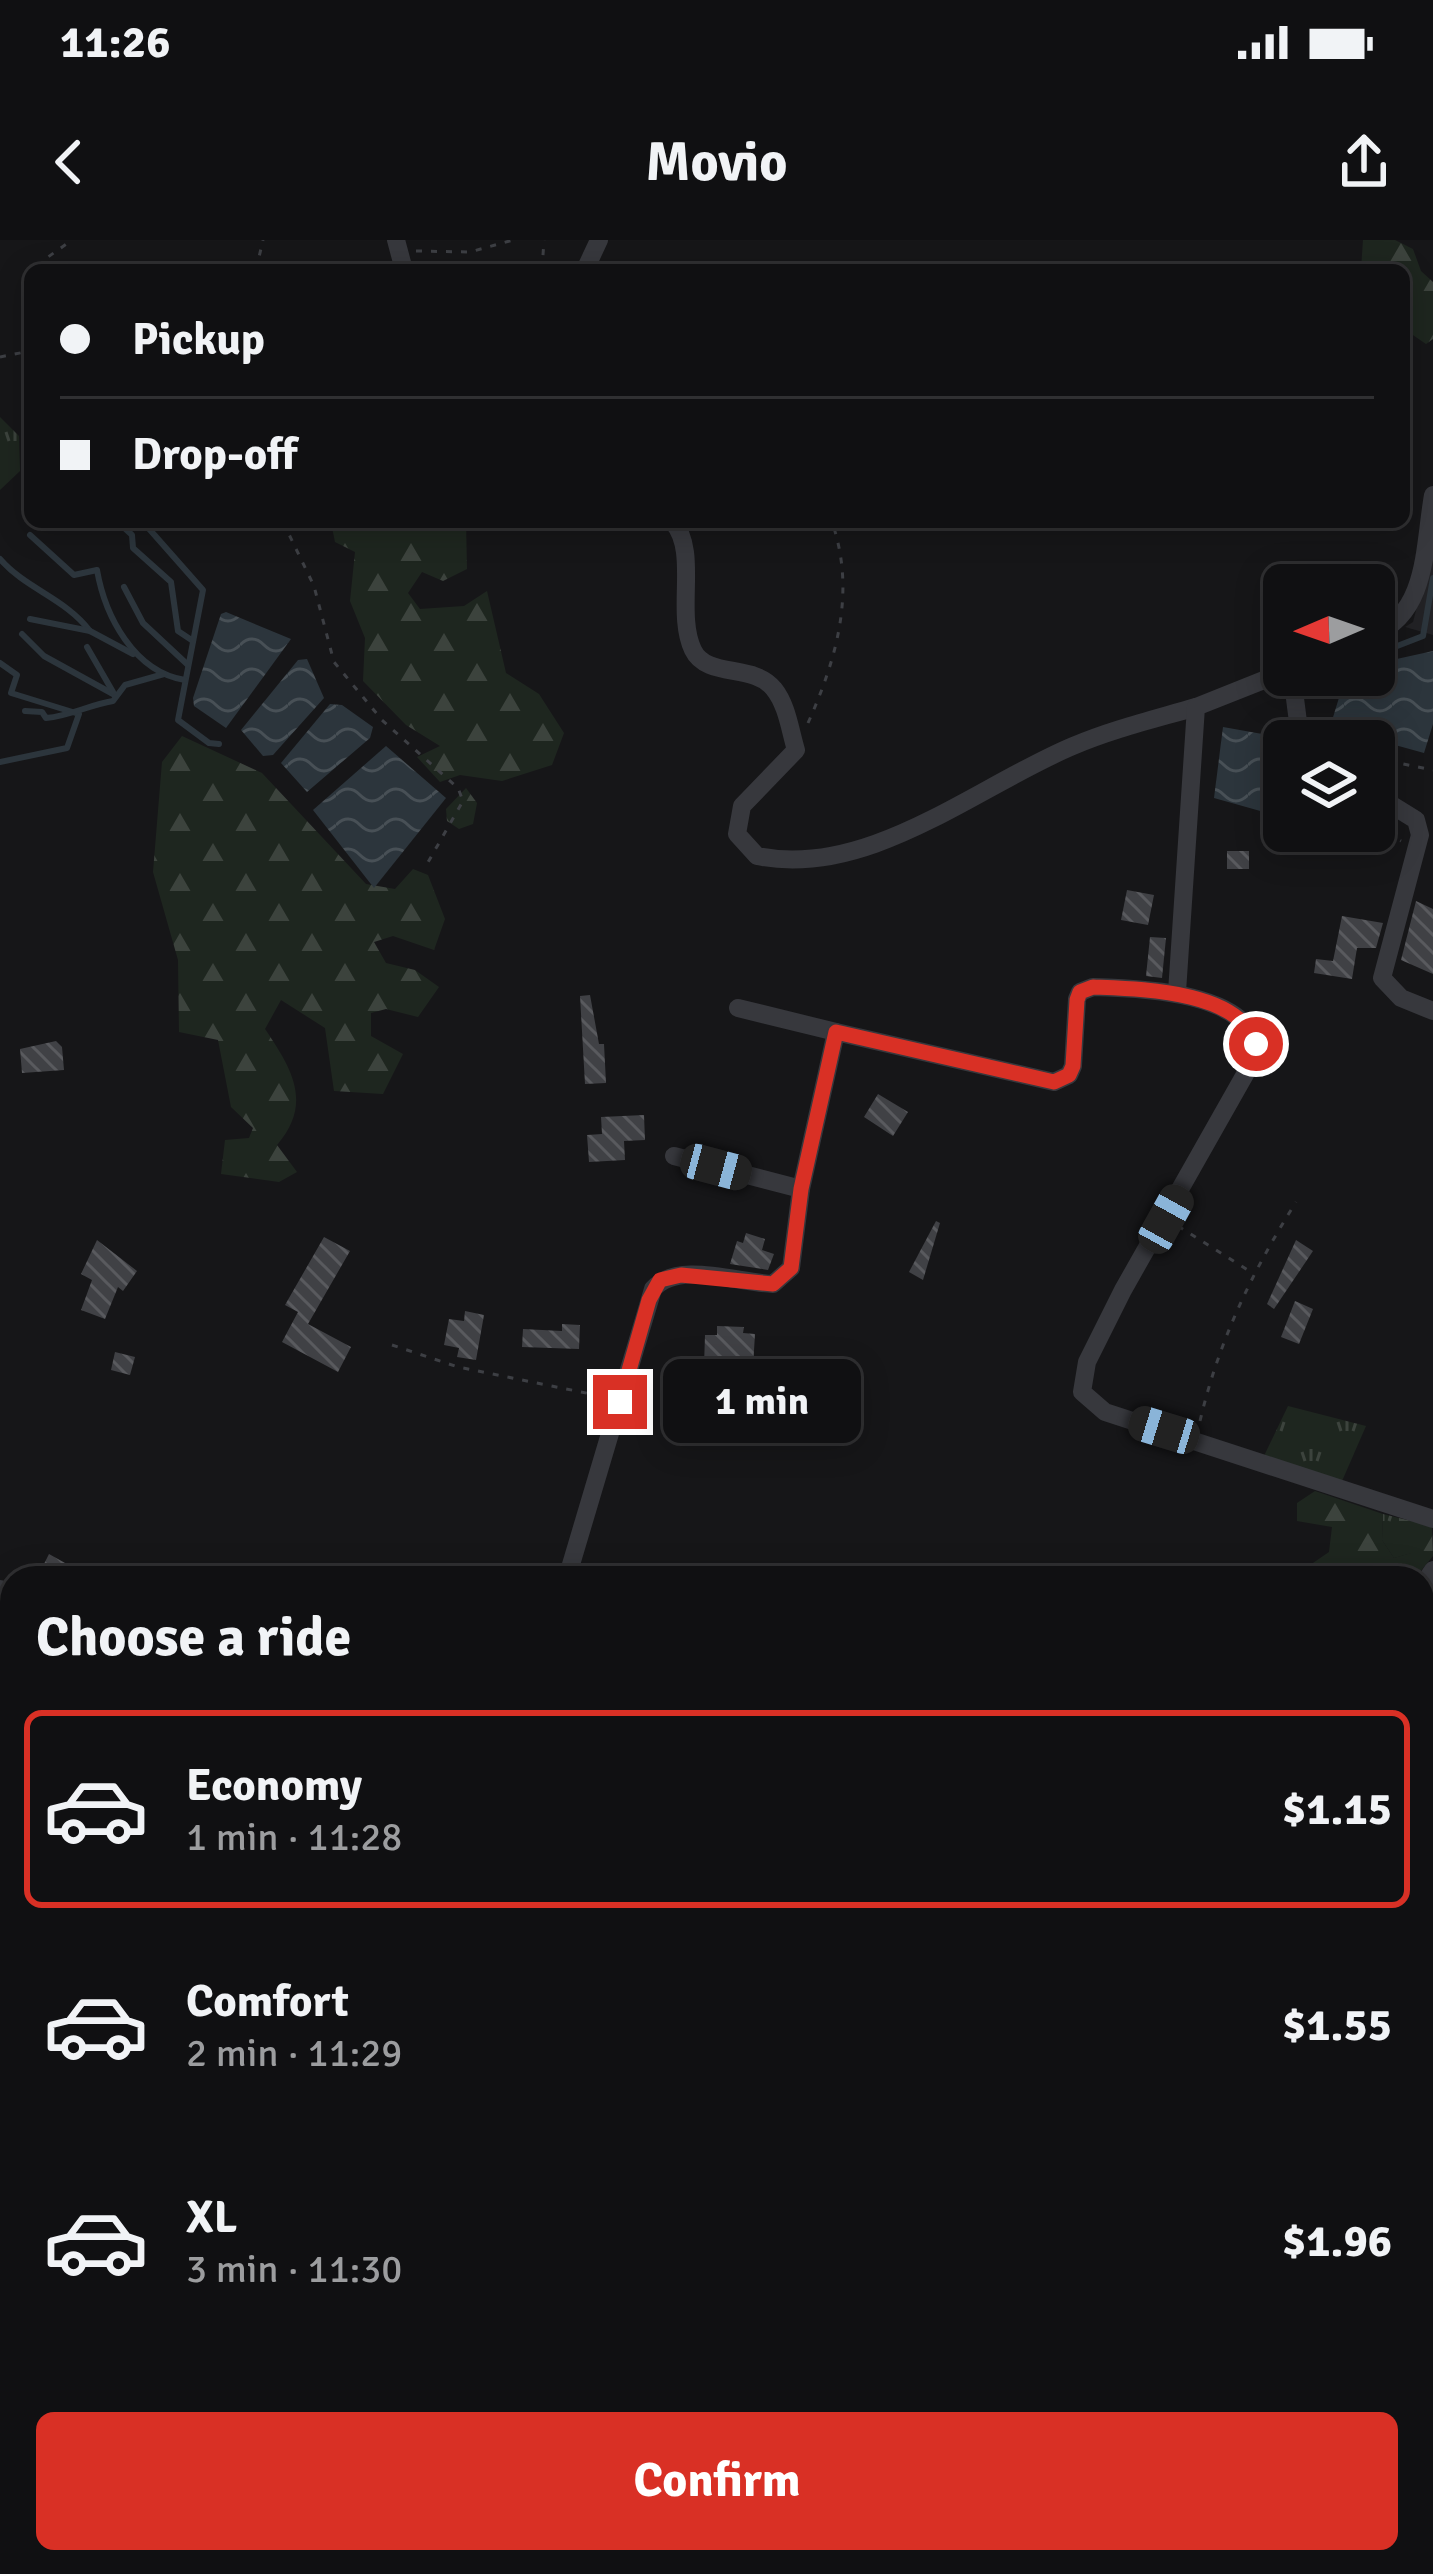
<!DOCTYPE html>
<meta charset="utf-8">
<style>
body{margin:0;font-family:Signika,sans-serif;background:#19191b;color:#f1f3f6;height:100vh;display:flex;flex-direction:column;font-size:45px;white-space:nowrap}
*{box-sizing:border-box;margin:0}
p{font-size:39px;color:#9c9d9f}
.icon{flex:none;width:66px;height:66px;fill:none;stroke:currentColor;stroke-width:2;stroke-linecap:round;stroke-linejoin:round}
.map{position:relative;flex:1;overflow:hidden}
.drawer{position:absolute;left:0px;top:1326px;width:1434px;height:1008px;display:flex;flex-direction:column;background:#101012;border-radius:36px 36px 0 0;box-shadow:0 6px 30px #0003,0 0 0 3px #303032}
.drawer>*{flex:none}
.hud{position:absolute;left:24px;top:24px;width:1386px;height:264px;border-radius:18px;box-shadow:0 6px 30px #0003,0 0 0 3px #303032;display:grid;align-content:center;height:264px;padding:0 36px;background:#101012}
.needle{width:78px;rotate:268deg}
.tools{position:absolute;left:1263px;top:324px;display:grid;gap:24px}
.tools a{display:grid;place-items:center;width:132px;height:132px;border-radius:18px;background:#101012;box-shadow:0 6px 30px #0003,0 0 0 3px #303032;font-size:60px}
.end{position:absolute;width:54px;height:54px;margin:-27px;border:15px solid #d93025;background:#fff;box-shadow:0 0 0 6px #fff}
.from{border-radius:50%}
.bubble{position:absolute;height:84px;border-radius:18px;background:#101012;box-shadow:0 6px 30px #0003,0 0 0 3px #303032;font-size:39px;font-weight:700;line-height:84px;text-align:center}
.car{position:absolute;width:36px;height:72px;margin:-36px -18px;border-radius:15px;box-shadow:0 0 9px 3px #0007;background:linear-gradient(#222 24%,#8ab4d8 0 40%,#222 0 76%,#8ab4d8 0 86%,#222 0)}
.hud b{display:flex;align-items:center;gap:42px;height:114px;font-size:45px}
.hud b+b{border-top:3px solid #303032}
.hud i{width:30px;height:30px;background:#f1f3f6}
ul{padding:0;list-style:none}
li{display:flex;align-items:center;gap:36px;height:198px;margin:0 24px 18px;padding:0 12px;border:6px solid transparent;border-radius:18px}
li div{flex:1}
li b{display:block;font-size:45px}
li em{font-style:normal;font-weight:700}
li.on{border-color:#d93025}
li>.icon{width:108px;height:108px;stroke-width:1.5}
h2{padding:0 36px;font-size:54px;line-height:144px}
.cta{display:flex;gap:24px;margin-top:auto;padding:24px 36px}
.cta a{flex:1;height:138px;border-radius:18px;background:#d93025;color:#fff;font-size:48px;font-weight:700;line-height:138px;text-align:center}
.status{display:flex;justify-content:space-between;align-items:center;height:84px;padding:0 60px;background:#101012;direction:ltr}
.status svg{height:33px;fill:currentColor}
header{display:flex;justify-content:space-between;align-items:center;height:156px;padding:0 36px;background:#101012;font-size:54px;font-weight:700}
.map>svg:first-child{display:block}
</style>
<div class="status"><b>11:26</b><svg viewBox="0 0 49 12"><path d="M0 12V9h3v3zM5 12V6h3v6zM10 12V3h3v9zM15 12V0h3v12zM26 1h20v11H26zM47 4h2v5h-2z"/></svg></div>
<header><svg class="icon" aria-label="back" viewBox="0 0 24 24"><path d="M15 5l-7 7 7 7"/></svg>Movio<svg class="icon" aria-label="share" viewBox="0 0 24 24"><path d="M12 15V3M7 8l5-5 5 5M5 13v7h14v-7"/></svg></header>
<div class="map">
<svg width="1433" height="2334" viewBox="0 0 1433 2334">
<defs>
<pattern id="grass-tufts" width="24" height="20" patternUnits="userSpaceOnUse" patternTransform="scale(3)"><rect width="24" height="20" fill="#1e261f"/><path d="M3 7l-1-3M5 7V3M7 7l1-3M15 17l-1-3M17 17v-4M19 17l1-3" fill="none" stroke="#3c433d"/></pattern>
<pattern id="forest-firs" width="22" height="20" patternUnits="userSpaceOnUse" patternTransform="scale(3)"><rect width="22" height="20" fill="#1e261f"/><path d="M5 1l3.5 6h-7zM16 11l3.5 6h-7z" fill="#3c433d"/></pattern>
<pattern id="water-waves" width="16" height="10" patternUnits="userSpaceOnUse" patternTransform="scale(3)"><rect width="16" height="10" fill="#2c353c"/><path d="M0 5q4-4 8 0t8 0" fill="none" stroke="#485056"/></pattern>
<pattern id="building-back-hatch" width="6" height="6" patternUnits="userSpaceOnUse" patternTransform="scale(3)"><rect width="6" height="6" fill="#404145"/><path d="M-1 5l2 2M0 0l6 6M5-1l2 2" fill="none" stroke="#595a5e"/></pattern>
</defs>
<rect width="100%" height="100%" fill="#161618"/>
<!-- built -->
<polygon fill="#222225" points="1433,304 1433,395 1405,387 1413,382"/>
<!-- grass -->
<g fill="url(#grass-tufts)">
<polygon points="0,177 19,196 20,231 0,250"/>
<polygon points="1288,1166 1366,1186 1342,1241 1264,1216"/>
<polygon points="1383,1274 1399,1278 1400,1294 1412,1313 1394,1318 1382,1300"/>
<polygon points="1422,1372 1433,1379 1433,1459 1422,1472"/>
<polygon points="0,1526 12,1534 12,1848 0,1835"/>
<polygon points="0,1857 12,1870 12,1972 0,1965"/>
<polygon points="0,2150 12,2156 12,2255 0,2265"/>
<polygon points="286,2322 764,2322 768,2334 351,2334"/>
</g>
<!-- forest -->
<g fill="url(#forest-firs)">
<polygon points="1363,0 1395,0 1413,9 1421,31 1433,42 1433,99 1426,104 1410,93 1404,30 1361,30"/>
<polygon points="331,282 466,282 467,329 443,341 422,332 408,353 420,369 464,366 487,351 506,433 539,454 564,493 552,525 502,541 460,535 440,542 417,517 440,506 406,485 363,441 365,398 350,361 355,312 335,302"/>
<path d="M182,496L262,533L366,644L395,649L413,629L428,635L445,679L434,710L393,696L374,702L386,723L415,730L439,747L418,777L386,769L371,773V796L403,814L383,854L334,851L325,788L281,760L265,789C292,829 313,863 277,905L297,932L279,942L221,934L225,900L249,898L253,888L231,867L218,800L179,792L178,720L153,632L162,522Z"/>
<polygon points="466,548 477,563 473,584 459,589 447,581 446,569"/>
<polygon points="1315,1251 1383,1274 1382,1300 1394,1318 1411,1313 1399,1294 1399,1278 1432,1286 1433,1316 1415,1338 1376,1338 1368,1333 1356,1338 1310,1338 1310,1325 1329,1312 1332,1287 1297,1281 1297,1263"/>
<polygon points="12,1479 12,1541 0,1539 0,1483"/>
<polygon points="1433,2251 1433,2334 1422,2317 1422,2261"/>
</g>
<!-- water -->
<g fill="url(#water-waves)">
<polygon points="226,372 291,399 226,488 194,466 193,458 221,374"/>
<polygon points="1433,411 1433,484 1424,513 1330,487 1346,435 1374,435 1374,424"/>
<polygon points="307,419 324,458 273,515 263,516 241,490 298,420"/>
<polygon points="330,464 342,465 373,487 370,498 307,552 281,523"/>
<polygon points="1223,487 1279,497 1275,575 1214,558"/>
<polygon points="386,506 446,558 374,648 313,570"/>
</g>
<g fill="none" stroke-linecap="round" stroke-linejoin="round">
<!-- stream -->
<g stroke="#2c353c" stroke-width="6">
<polyline points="30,213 24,213 30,222"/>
<polyline points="118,282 132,295 133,308 171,342 178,391 193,401"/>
<polyline points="143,282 203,350 178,480 209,503 219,504"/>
<path d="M30,295L74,335L97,330C105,376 134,432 185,440"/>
<path d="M0,319C26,349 65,358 90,391"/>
<polyline points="124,347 143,383 188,425"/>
<polyline points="30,379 90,391 133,414"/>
<polyline points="22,394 44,416 113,454"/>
<polyline points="87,407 113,452"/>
<polyline points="1374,415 1423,396 1433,338"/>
<polyline points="0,423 17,435 11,453 79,474 67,508 0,522"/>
<polyline points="1307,438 1316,435"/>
<path d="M25,471L42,472L46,478C71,476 88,465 113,461L125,445L164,434"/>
</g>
</g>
<!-- building -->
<g fill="url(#building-back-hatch)">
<rect x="1227" y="611" width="22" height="18"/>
<polygon points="1127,650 1154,655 1148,685 1121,680"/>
<polygon points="1416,661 1433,669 1433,734 1401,720"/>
<polygon points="1342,676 1383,683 1376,708 1357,708 1352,739 1314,733 1316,719 1333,721"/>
<polygon points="1150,697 1166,698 1162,738 1146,736"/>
<polygon points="590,755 599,804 604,804 606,843 585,844 580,756"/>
<polygon points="56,801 62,807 64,830 22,833 20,809"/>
<polygon points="878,854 908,872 893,896 864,877"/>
<polygon points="644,875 645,900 624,901 625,920 589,922 587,895 602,894 601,877"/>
<polygon points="936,981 940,983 923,1040 909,1032"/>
<polygon points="746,993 765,999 762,1010 774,1014 768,1030 730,1024 737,1001 743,1003"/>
<polygon points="324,997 350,1011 308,1084 351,1107 338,1132 282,1102 298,1072 285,1065"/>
<polygon points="97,1000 137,1031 123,1051 118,1047 105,1079 81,1070 92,1040 81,1034"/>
<polygon points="1296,1000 1313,1011 1274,1069 1267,1064"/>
<polygon points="1295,1061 1313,1069 1299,1104 1281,1097"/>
<polygon points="465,1071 484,1075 476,1120 457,1117 459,1108 444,1105 449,1079 464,1081"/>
<polygon points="562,1084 580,1085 579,1109 522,1107 523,1089 562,1091"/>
<polygon points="717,1086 744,1087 743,1093 755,1094 753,1127 704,1126 705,1095 717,1095"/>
<polygon points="115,1112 135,1117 130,1135 111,1130"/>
<polygon points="49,1314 74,1328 67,1338 57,1338 43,1326"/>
</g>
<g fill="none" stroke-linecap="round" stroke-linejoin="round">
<!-- path -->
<g stroke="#3d3f44" stroke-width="3" stroke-dasharray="6 9" stroke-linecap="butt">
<polyline points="416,11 470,12 513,0"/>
<polyline points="42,30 48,17 72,0"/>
<polyline points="256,30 263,0"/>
<polyline points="542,30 544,0"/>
<polyline points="0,117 30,111"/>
<polyline points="283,282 314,346 334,422 382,480 458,548 463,561 427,624"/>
<path d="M808,483C837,418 856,351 832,282"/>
<polyline points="1374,518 1433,530"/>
<polyline points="1374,586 1401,601"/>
<polyline points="1178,986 1251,1032"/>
<polyline points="392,1105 458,1127 601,1156"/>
<path d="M1200,1181C1219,1100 1252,1032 1296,962"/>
<polyline points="0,1792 12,1792"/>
<polyline points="8,1826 12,1816"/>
<polyline points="0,1974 11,1982"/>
<polyline points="12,1982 12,1923"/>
<polyline points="0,2270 12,2262"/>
<polyline points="0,2283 12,2285"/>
<polyline points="223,2322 230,2334"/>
<polyline points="1057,2322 1063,2334"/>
<polyline points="176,2334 187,2322"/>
<polyline points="326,2334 328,2322"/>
<polyline points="468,2334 468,2322"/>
</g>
<!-- minor -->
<g stroke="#37383d" stroke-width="18">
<polyline points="396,0 404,30"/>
<polyline points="585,30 599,0"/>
<path d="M673,282C699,312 675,372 693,410C707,439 754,423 774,449C787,465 790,490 796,510L742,566L737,594L757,616C868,639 977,546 1073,506C1113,489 1155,479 1196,467"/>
<path d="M1374,394C1428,373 1424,306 1433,255"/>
<polyline points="1292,435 1298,482 1309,501"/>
<polyline points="1374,554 1416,580 1420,595 1382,738 1401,758 1433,771"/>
<polyline points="1177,752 1196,467 1284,432"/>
<polyline points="738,768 836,792"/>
<polyline points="674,916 801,949"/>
<path d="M567,1338L653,1049C678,1020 738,1043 773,1044L791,1028L801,949L836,792L1054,842L1069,835L1073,826L1077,759L1080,752L1093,747C1137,748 1258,751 1256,815L1123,1050L1087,1122L1082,1152L1105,1172L1433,1279"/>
<polyline points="1422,1346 1433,1330"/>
<polyline points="0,1349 12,1359"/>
<polyline points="1422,1707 1433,1722"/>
<polyline points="0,1844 12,1856"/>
<polyline points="0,2048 12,2032"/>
<polyline points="1422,2246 1433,2234"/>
<polyline points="773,2322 776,2334"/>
<polyline points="1420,2322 1425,2334"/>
<polyline points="1319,2334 1335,2322"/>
</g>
</g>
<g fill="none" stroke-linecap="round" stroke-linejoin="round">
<!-- route -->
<path stroke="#d93025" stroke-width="15" d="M620,1162L649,1060L660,1040L681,1035L773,1044L791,1028L801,949L836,792L1054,842L1069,835L1073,826L1077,760L1080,752L1093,747C1140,749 1239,750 1256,804"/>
</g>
</svg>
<div class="tools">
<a><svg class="needle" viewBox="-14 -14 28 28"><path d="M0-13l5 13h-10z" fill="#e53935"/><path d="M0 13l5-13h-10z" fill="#9c9d9f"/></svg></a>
<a><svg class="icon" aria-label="layers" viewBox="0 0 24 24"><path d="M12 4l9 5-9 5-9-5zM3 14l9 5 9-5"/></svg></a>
</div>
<i class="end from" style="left:1256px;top:804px"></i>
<i class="end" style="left:620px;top:1162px"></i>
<div class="bubble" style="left:663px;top:1119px;width:198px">1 min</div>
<i class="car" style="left:716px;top:927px;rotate:105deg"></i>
<i class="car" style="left:1166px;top:979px;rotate:29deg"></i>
<i class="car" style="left:1164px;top:1190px;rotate:287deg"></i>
<div class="hud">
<b><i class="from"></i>Pickup</b>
<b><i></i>Drop-off</b>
</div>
<section class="drawer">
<h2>Choose a ride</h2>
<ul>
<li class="on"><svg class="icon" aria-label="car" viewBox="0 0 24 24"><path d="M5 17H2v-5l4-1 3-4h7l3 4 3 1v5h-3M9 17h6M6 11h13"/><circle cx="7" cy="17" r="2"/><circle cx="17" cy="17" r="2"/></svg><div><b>Economy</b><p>1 min · 11:28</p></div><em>$1.15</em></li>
<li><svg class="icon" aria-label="car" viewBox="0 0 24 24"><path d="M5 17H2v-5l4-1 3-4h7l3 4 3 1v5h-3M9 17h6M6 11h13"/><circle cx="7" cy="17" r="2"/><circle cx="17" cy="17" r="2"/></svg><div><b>Comfort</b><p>2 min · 11:29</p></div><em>$1.55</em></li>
<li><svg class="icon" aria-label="car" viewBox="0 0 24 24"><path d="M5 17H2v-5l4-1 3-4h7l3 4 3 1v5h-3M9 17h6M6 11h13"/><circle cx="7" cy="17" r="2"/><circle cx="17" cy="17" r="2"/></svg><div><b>XL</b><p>3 min · 11:30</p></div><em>$1.96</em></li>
</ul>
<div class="cta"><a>Confirm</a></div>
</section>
</div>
